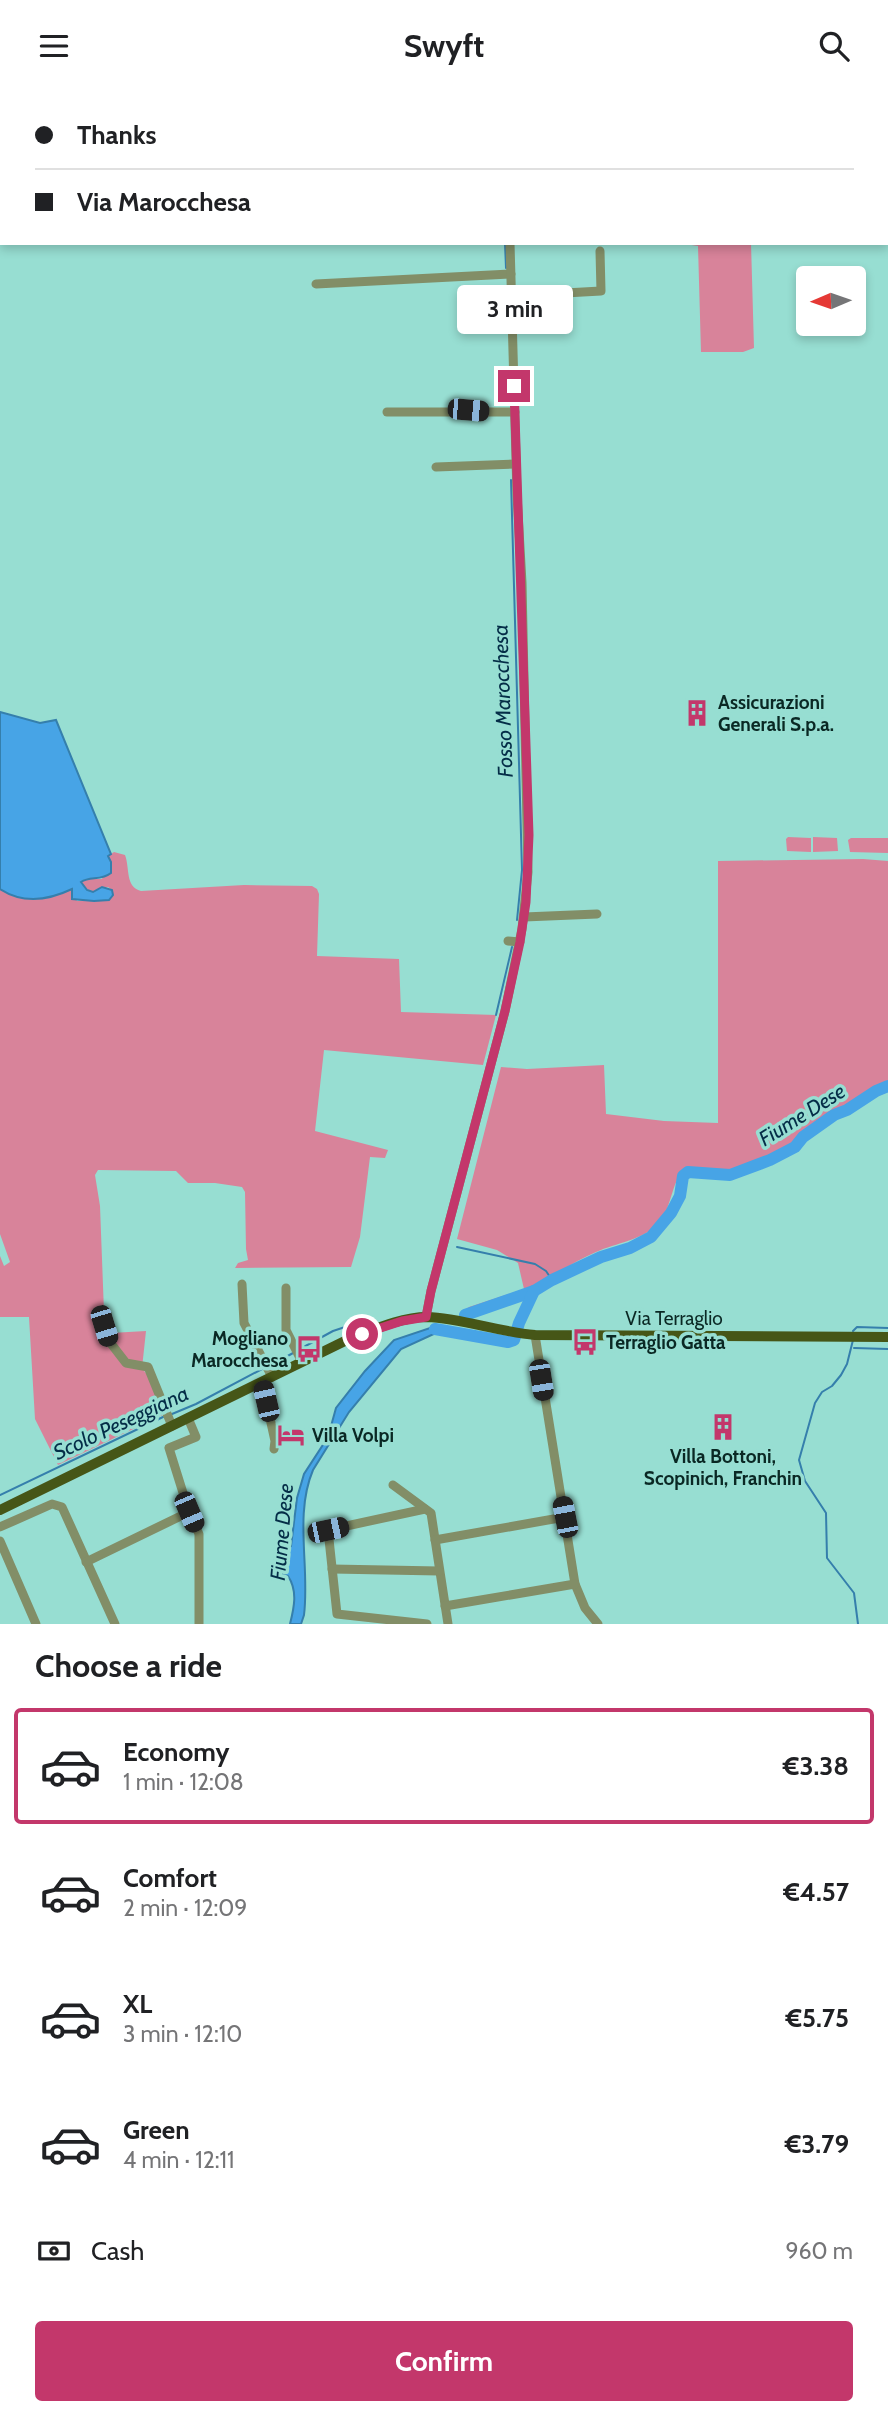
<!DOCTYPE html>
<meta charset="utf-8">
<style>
body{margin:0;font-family:Cabin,sans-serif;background:#f6f6f6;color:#202124;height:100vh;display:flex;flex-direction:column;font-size:26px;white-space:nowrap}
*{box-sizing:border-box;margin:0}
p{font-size:23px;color:#757577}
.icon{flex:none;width:38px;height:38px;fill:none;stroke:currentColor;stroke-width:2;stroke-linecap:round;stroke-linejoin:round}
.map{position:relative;height:1533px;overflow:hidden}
.drawer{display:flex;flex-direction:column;background:#fff;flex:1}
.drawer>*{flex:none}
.hud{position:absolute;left:0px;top:0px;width:889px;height:154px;box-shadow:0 4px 10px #0003;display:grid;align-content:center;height:154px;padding:0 35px;background:#fff}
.needle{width:46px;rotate:268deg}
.fabs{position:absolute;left:796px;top:175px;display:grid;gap:14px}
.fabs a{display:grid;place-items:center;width:70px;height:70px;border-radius:7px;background:#fff;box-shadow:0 4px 10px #0003;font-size:35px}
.end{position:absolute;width:32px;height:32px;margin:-16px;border:9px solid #c3376b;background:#fff;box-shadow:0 0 0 4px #fff}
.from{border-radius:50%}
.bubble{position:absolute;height:49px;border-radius:7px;background:#fff;box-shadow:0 4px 10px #0003;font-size:23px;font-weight:800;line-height:49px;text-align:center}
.car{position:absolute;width:21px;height:42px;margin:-21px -10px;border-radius:9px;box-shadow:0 0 5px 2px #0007;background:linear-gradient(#222 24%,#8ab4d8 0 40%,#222 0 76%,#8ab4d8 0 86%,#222 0)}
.hud b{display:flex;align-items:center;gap:24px;height:66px;font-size:26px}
.hud b+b{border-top:2px solid #e0e0e0}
.hud i{width:18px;height:18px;background:#202124}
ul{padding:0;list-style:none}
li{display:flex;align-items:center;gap:21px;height:116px;margin:0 14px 10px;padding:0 21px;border:4px solid transparent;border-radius:7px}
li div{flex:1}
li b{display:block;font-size:26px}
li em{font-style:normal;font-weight:800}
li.on{border-color:#c3376b}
li>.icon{width:63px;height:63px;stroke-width:1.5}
h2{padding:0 35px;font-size:32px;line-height:84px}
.pay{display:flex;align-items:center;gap:18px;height:77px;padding:0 35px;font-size:26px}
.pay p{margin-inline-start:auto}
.action{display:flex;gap:14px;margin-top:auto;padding:14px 35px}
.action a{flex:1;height:80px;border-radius:7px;background:#c3376b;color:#fff;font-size:28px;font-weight:800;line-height:80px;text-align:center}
header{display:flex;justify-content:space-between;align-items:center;height:91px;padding:0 35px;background:#fff;font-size:32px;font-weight:800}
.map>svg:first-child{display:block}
</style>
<header><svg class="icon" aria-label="menu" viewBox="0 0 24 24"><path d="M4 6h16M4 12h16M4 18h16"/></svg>Swyft<svg class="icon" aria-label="search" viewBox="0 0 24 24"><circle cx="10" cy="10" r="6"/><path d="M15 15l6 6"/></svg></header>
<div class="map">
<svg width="888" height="1533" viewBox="0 0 888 1533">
<rect width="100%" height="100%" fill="#97ded2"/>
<!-- green -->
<g fill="#d8839a">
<polygon points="679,152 751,152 754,257 743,261 701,261 698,155"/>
<polygon points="788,746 811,747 811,761 787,760 786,748"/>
<polygon points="813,746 837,747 838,760 813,761"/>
<polygon points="851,747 888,747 888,762 850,761 848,749"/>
<path d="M114,761L125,764C130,777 125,796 141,800L244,794L312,795L317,798L319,803L317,865L399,868L401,921L496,924L483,974L324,959L315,1040L388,1059L385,1067L370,1066L360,1146L351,1176L235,1177L238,1172L248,1169L246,1158L245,1101L242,1096L215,1092H188L176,1080L98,1079L95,1084L100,1115L104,1221L109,1231L111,1242L146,1240L142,1277L173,1319L58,1374L35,1328L29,1226H0V1165L4,1175L10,1171L0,1143V798C23,813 48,810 72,798L77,810L109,809L113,804L112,799L108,796C96,800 88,804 81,791L86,788H102L108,765Z"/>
<path d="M863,768L888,770V1001L866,1010L818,1038L801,1052L743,1076L726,1080L687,1076C672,1085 672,1118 659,1132C643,1149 616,1152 596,1161C572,1171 552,1187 530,1198C510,1208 485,1216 464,1220L469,1216L524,1198L518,1172L497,1159L457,1148L501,976L527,978L604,974L606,1023L664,1030L718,1032V770Z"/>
</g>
<!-- water -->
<g fill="#47a4e6" stroke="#357fac" stroke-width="2">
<path d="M0,621L40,632L56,629L111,763L108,765L111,771V782C101,790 90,785 81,791L87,799L93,801L102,796L112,799L113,804L109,809L94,810L72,808V798C47,810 23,813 0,798Z"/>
<path d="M436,1235L453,1238L438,1241L401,1258L349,1321L313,1379C294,1424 310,1476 304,1524L301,1533H290C294,1517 298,1500 288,1485L274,1480L275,1463L285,1461L291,1455L297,1407L304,1383L328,1346L336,1317L365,1280L394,1249Z"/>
</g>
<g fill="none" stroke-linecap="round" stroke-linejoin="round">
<!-- stream -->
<g stroke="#357fac" stroke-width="2">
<polyline points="505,152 506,177"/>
<polyline points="511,389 522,779 517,829"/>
<polyline points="496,924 512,856"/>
<polyline points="457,1156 535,1173 546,1180 552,1189"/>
<polyline points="853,1240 857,1236 888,1237"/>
<polyline points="853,1249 847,1273 841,1284 832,1295 822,1301 815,1312 799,1369 805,1390 826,1422 827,1467 854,1502 858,1533"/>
<polyline points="854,1257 888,1258"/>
<polyline points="300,1258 333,1240 366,1229"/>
<polyline points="269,1275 295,1261"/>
<polyline points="172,1323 196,1313 264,1277"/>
<polyline points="0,1404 163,1326"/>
</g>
<!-- river -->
<g stroke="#47a4e6" stroke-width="12">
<polyline points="465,1224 534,1200 552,1189 601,1166 630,1157 651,1146 671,1122 680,1105 683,1085 688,1081 730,1084 770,1069 795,1056 803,1046 834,1024 847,1019 876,1000 888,995"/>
<polyline points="435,1238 508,1251 514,1249 519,1232 534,1200"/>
</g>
<!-- minor -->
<g stroke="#828e67" stroke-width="9">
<polyline points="505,0 505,2"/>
<polyline points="316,193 511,183"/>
<polyline points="511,205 601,200 600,160"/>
<polyline points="387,321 515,321"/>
<polyline points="436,376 516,373"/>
<polyline points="524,826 597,823"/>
<polyline points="508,850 520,851"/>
<polyline points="242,1193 244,1232 272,1286"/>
<polyline points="286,1197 286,1239 302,1271"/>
<polyline points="426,1226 431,1200 505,920 522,838 528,781 522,492 517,404 510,152"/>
<polyline points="101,1232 109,1250 126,1272 148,1276 172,1335"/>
<polyline points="535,1244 575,1493 585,1517 598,1533"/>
<polyline points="262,1291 275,1350 274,1358"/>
<polyline points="188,1327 196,1346 169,1357 189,1421 199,1443 199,1533"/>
<polyline points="393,1394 431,1422 448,1533"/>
<polyline points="425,1418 328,1439 337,1523 427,1533"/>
<polyline points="0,1436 52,1413 62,1416 115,1533"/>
<polyline points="435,1449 565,1426"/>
<polyline points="0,1450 36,1533"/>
<polyline points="86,1471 189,1421"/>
<polyline points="332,1478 439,1480"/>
<polyline points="445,1515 575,1493"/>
</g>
<!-- major -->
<path stroke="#465617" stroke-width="10" d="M0,1419L349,1248C373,1239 401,1226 427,1226C461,1227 499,1241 535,1244L888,1246"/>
</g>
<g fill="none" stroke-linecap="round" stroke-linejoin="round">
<!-- route -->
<polyline stroke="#c3376b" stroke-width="9" points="362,1243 402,1230 426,1226 431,1200 505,920 520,851 526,811 529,744 514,295"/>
</g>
<!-- icons -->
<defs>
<symbol id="building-bare" viewBox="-9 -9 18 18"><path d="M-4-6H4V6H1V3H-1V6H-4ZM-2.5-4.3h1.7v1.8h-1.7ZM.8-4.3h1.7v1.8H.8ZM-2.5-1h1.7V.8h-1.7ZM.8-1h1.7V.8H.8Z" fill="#c3376b" stroke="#97ded2" stroke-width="2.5" paint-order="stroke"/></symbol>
<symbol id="bus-bare" viewBox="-9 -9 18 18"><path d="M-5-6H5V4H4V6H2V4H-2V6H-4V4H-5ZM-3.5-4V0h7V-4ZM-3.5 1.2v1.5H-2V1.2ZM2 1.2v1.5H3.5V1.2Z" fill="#c3376b" stroke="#97ded2" stroke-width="2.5" paint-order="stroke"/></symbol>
<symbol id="hotel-bare" viewBox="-9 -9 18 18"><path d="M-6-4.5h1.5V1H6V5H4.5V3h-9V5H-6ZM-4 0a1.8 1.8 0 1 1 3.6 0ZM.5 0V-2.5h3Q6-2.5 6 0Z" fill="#c3376b" stroke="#97ded2" stroke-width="2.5" paint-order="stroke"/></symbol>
</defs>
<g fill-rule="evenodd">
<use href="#building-bare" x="678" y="603" width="38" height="38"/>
<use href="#bus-bare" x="566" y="1232" width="38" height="38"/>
<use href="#bus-bare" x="290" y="1239" width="38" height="38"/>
<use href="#building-bare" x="704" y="1317" width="38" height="38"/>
<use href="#hotel-bare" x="272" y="1325" width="38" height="38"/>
</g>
<g text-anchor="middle" stroke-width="7" stroke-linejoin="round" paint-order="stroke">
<!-- poi labels -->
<g font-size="19" font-weight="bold" fill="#0a2824" stroke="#97ded2" text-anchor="start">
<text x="718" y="618">Assicurazioni<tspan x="718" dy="22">Generali S.p.a.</tspan></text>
<text x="288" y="1254" text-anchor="end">Mogliano<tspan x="288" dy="22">Marocchesa</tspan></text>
<text x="606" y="1258">Terraglio Gatta</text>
<text x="312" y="1351">Villa Volpi</text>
<text x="723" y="1372" text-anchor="middle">Villa Bottoni,<tspan x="723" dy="22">Scopinich, Franchin</tspan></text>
</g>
<!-- street labels -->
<g font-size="19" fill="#0a2824" stroke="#97ded2">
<text x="674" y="1234">Via Terraglio</text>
</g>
<!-- water labels -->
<g font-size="21" font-style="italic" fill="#042d47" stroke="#97ded2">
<text transform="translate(503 610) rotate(-92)" y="7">Fosso Marocchesa</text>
<text transform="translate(802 1024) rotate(-32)" y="7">Fiume Dese</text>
<text transform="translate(121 1332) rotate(-25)" y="7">Scolo Peseggiana</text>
<text transform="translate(282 1441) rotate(-85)" y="7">Fiume Dese</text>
</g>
</g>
</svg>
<div class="fabs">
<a><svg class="needle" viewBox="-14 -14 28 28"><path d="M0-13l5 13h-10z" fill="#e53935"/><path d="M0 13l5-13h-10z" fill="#757577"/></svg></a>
</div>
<i class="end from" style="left:362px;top:1243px"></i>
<i class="end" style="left:514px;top:295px"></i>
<div class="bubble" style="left:457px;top:194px;width:116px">3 min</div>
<i class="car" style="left:468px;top:319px;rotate:95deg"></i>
<i class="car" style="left:104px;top:1235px;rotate:163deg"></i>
<i class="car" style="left:541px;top:1289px;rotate:171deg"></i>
<i class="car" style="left:266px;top:1310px;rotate:347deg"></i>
<i class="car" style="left:189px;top:1421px;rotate:157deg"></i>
<i class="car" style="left:565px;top:1426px;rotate:349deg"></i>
<i class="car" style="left:328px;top:1439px;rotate:78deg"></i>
<div class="hud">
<b><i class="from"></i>Thanks</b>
<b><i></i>Via Marocchesa</b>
</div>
</div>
<section class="drawer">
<h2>Choose a ride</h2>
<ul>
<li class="on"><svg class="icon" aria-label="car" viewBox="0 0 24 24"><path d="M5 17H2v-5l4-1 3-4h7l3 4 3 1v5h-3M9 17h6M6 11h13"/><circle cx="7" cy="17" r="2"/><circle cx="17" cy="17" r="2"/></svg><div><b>Economy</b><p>1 min · 12:08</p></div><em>€3.38</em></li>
<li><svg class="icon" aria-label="car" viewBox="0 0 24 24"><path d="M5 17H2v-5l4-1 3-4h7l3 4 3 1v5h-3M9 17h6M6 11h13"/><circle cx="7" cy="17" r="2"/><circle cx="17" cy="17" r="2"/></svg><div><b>Comfort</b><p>2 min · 12:09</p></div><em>€4.57</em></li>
<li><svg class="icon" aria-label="car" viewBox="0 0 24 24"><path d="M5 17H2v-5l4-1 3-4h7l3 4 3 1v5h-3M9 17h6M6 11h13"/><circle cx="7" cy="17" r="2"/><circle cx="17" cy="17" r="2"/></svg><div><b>XL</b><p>3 min · 12:10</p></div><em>€5.75</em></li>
<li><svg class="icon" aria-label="car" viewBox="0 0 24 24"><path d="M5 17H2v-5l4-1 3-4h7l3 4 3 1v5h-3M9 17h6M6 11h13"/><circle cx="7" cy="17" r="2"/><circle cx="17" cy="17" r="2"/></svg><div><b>Green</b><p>4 min · 12:11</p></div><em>€3.79</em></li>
</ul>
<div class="pay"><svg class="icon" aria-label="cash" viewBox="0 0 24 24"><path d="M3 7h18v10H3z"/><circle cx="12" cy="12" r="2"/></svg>Cash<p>960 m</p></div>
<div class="action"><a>Confirm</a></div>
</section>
